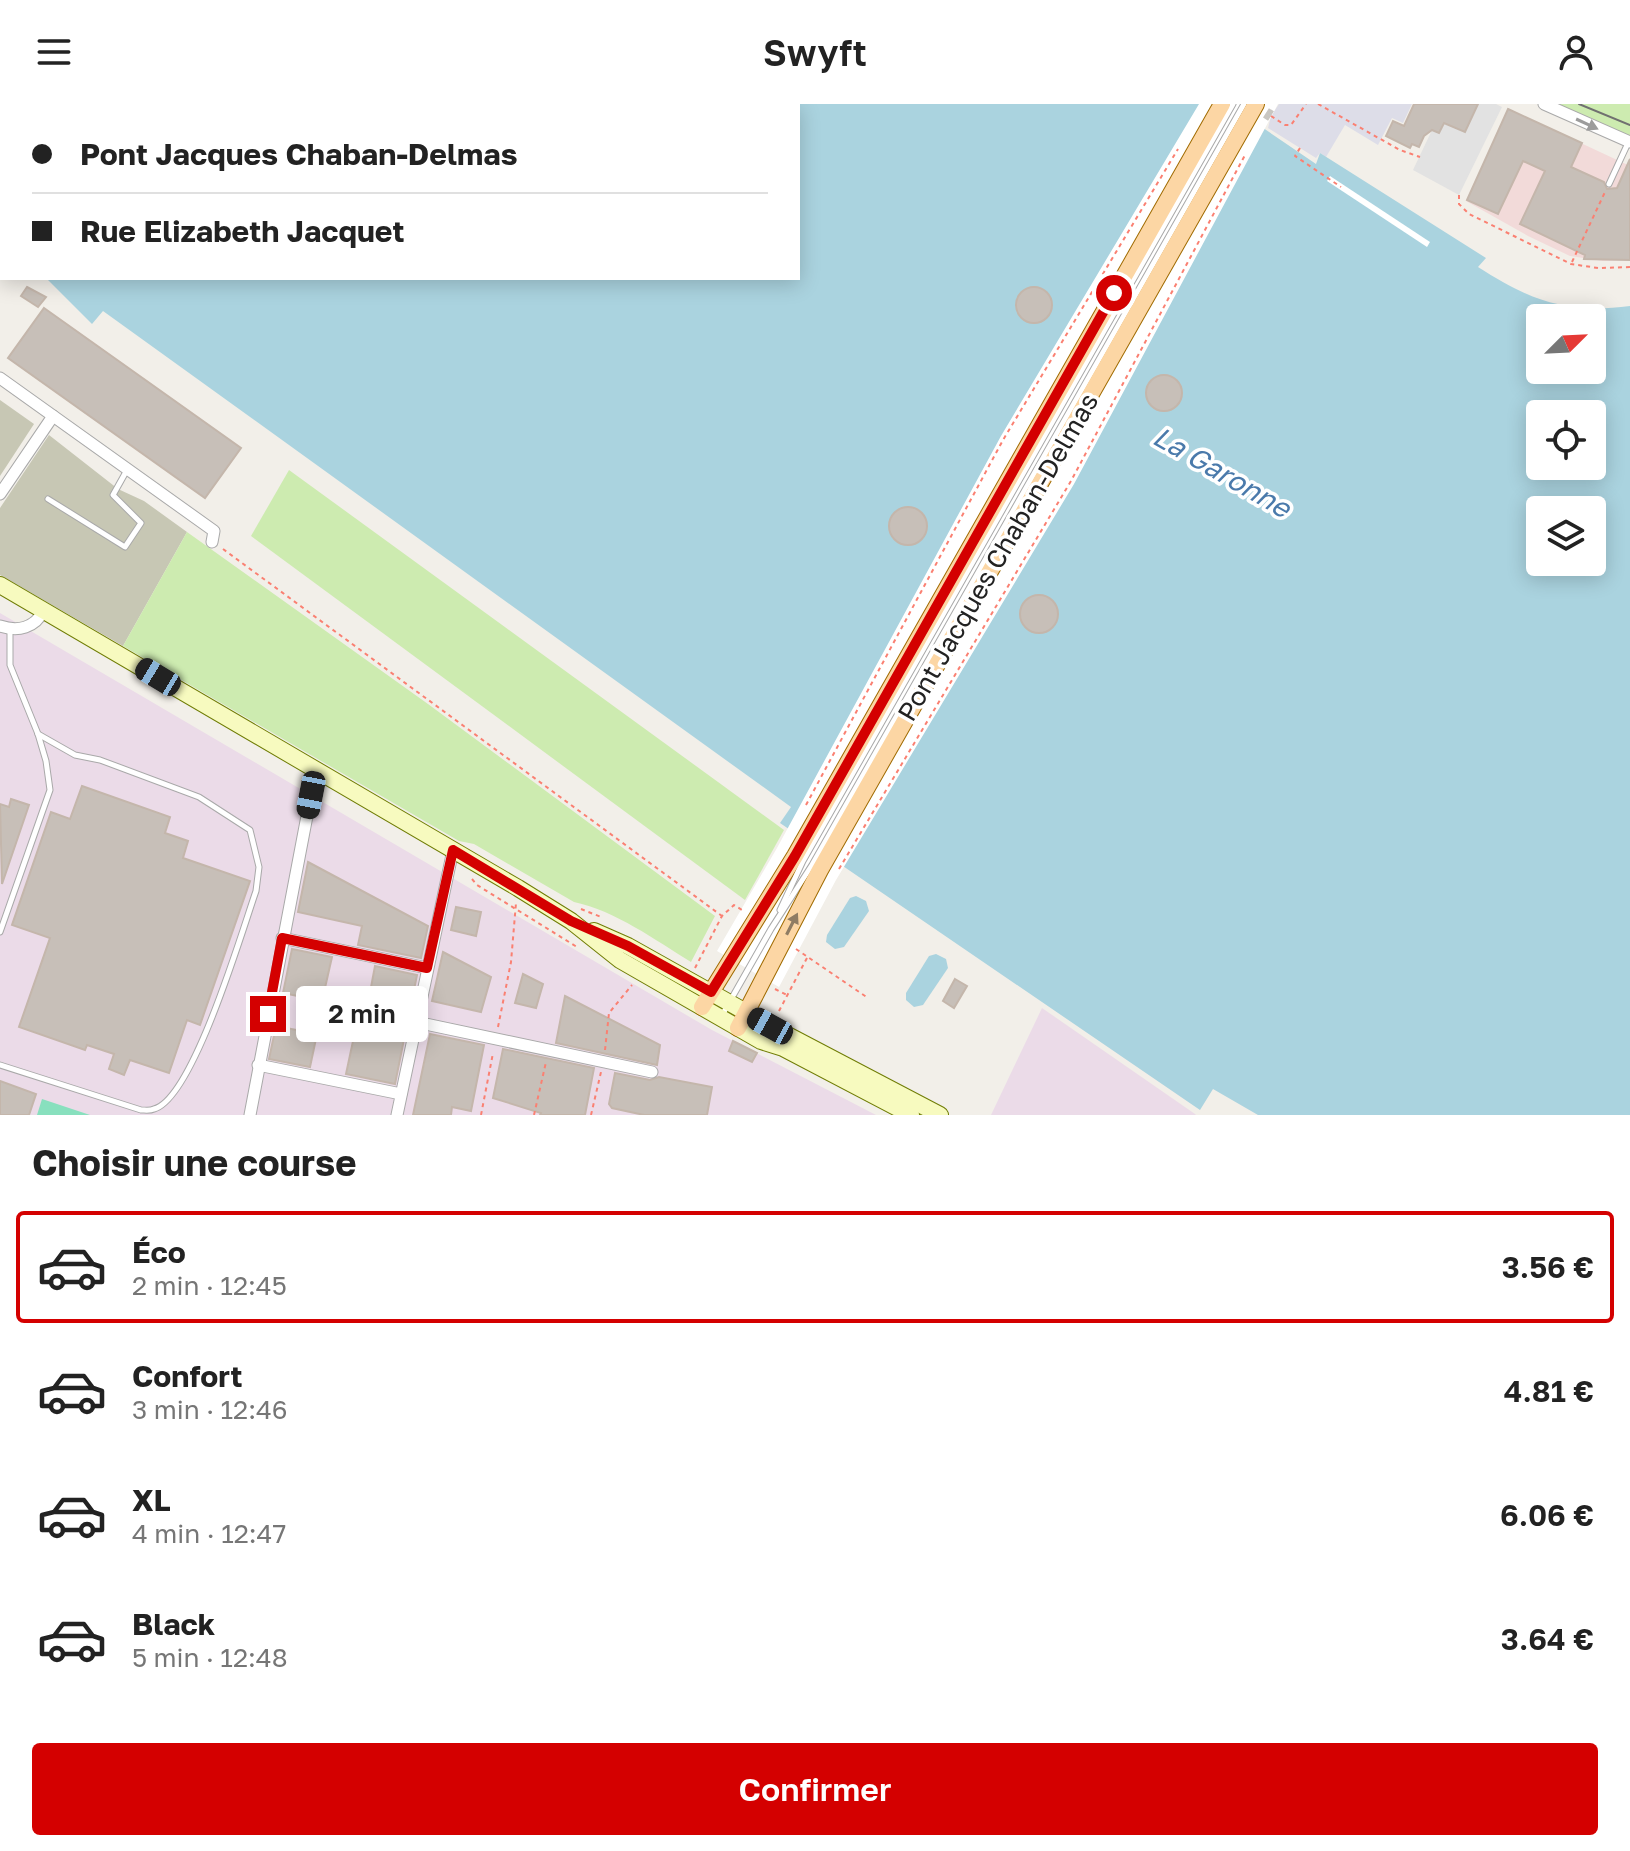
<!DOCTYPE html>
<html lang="fr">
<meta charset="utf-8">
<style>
body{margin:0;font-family:"Golos Text",sans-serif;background:#f2f2f2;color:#222;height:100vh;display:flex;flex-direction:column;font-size:30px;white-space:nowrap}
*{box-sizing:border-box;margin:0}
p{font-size:26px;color:#767676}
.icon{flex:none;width:44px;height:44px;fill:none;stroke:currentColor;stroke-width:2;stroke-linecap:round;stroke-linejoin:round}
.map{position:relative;height:1011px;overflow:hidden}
.side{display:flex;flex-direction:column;background:#fff;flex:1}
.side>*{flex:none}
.banner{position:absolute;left:0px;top:0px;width:800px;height:176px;box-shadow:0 4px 20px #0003;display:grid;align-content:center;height:176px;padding:0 32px;background:#fff}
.needle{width:52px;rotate:66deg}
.tools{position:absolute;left:1526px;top:200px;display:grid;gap:16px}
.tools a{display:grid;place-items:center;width:80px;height:80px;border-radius:8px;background:#fff;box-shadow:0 4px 20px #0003;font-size:40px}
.end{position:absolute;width:36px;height:36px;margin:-18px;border:10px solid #d40000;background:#fff;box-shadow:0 0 0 4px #fff}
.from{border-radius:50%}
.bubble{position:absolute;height:56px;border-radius:8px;background:#fff;box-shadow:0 4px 20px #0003;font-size:26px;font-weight:600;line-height:56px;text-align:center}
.car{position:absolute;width:24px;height:48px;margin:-24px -12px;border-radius:10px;box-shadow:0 0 6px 2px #0007;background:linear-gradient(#222 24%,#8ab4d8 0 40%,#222 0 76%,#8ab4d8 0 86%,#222 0)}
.banner b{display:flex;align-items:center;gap:28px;height:76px;font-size:30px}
.banner b+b{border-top:2px solid #e0e0e0}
.banner i{width:20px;height:20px;background:#222}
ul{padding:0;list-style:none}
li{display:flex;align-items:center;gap:24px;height:112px;margin:0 16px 12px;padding:0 16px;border:4px solid transparent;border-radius:8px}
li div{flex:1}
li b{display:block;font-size:30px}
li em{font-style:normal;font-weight:600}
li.selected{border-color:#d40000}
li>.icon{width:72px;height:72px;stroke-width:1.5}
h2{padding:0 32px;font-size:36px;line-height:96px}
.primary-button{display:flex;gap:16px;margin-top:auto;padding:16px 32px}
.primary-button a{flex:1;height:92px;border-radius:8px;background:#d40000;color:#fff;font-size:32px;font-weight:600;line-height:92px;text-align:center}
header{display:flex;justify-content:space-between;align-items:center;height:104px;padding:0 32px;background:#fff;font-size:36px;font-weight:600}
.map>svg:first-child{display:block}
</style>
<header><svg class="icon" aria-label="menu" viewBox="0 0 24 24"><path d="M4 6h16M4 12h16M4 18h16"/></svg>Swyft<svg class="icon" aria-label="person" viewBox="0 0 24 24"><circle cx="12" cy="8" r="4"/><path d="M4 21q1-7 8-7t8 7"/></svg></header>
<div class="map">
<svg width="1630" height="1011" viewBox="0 0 1630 1011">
<rect width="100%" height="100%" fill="#f2efe9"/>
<!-- commercial -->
<polygon fill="#f2dad9" points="1508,5 1630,62 1630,156 1603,157 1570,152 1528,132 1466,97"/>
<!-- industrial -->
<g fill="#ebdbe8">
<polygon points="0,509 712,926 876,1011 0,1011"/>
<polygon points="1042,904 1195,1010 1196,1011 991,1011"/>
</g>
<!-- construction -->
<g fill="#c7c7b4">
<polygon points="0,296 34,320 0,372"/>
<polygon points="49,331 118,385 144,397 187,428 123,542 0,471 0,404"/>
</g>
<!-- grass -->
<g fill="#cdebb0">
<polygon points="1555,0 1630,0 1630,34"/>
<polygon points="289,366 784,726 745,796 251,432"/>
<path d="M187,428L428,600L715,812L691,858C655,836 616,807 574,798L474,740L459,737L123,542Z"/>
</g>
<!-- pitch -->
<polygon fill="#88e0be" points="42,995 90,1011 37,1011"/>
<!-- parking -->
<polygon fill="#e2e2e2" points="1478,0 1496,0 1502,3 1459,91 1413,66 1432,26 1439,29 1444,19 1465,28"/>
<!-- plaza -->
<polygon fill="#dddde8" points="1279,0 1412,0 1403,19 1392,14 1378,41 1345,21 1326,53 1320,49 1316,54 1268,24 1271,12"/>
<!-- water -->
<g fill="#aad3df" fill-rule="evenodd">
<path d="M0,0H1228L1316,60L1320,49L1486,154L1478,163C1531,197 1566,210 1630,202V1011H1258L1213,985L1200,1006L780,719L791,703L103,207L92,220L46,174H798V2H2V131ZM1540,214H1592V266H1540ZM1540,310H1592V362H1540ZM1540,406H1592V458H1540Z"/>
<polygon points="856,792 866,797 869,807 844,843 835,845 826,838 827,831 850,794"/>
<polygon points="936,850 946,855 948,864 923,901 914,903 906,896 906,889 929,852"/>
</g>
<!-- pier -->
<g fill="#fff">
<polygon points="1199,0 1278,0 1074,380 836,776 779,883 717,847 777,744 1001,332"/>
<polygon points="1330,72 1430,138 1427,143 1327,77"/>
</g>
<!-- building -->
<g fill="#c7bfb8" stroke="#c4b6ab" stroke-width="2">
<polygon points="1414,0 1478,0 1465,28 1444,19 1439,29 1432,26 1424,32 1419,43 1412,40 1410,44 1386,32 1393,17 1404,22"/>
<polygon points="1508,5 1582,39 1571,63 1604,78 1607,85 1617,84 1630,55 1630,156 1584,155 1585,151 1520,120 1545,67 1523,57 1498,110 1467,96"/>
<circle cx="1034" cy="201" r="18"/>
<polygon points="27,183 46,193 38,203 21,192"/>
<polygon points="44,204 241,344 205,394 8,254"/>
<circle cx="1164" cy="289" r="18"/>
<circle cx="908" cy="422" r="19"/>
<circle cx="1039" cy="510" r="19"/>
<polygon points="82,682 170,713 165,729 188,737 183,754 250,777 200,921 187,916 169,969 130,956 124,971 109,965 114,950 87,941 85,946 19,923 50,834 12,821 51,708 70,715"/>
<polygon points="11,695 29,701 2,780 0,700 9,703"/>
<polygon points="308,758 428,822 421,854 358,841 362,822 298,808"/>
<polygon points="456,803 481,808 476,832 451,826"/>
<polygon points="292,845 332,853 322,897 283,889"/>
<polygon points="443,848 491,873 481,908 432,897"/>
<polygon points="375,862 417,871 395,980 346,970 359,909 366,910"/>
<polygon points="523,870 543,880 536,904 515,899"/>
<polygon points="955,875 967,882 954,904 943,897"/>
<polygon points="565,892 660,941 657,961 556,939"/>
<polygon points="276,922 317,930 310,963 269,955"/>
<polygon points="430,930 484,941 471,1007 452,1003 451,1011 413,1011"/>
<polygon points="733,937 757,949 752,958 729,947"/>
<polygon points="503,945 594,964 585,1011 540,1011 541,1009 493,994"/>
<polygon points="615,969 650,976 659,973 712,983 707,1011 644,1011 612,1004 609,1000"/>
<polygon points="0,977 36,990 29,1011 0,1011"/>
</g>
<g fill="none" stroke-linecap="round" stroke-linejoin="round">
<!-- street-tunnel -->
<polyline stroke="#c8c6c1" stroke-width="11" stroke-dasharray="11 5.5" stroke-linecap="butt" points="1252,0 1271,12"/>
<defs>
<g id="lane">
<polyline points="1609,80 1628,39"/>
<polyline points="48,395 125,443 141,419 113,391 127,366"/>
<polyline points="780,806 803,757 1233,0"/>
<polyline points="0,828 50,686 46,657 38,630 10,561 10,525"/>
<polyline points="721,913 771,825 812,761 1244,0"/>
<path d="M0,961L141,1006C145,1006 150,1007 154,1005C193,995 242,827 256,787L259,763L250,726L199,693L100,656L75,651L38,630"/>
</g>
<g id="street">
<polyline points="1544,0 1630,38"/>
<polyline points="0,274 214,427 212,438"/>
<polyline points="0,390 53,312"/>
<path d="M0,522C18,528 35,524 44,506"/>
<polyline points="282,834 427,864"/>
<polyline points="416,918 652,968"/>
<polyline points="258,961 401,990"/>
<polyline points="250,1011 311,691"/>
<polyline points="397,1011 453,746"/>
</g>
<g id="secondary">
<polyline points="0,481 518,784 571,817 620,856 761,937 783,944 911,1011"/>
<polyline points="594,827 628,842 776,925 940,1011"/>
</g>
<g id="primary">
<polyline points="702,903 795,752 1222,0"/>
<polyline points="738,924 820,766 1256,0"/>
</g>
</defs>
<!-- lane casing -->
<use href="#lane" stroke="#a9a9a9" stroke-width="7"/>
<!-- street casing -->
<use href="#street" stroke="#a9a9a9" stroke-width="13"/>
<!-- secondary casing -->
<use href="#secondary" stroke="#707d05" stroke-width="18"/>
<!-- primary casing -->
<use href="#primary" stroke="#a06b00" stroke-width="18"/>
<!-- path -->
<g stroke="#fa8072" stroke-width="2" stroke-dasharray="4 4" stroke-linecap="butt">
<polyline points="1318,0 1400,46 1420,53"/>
<polyline points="1271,12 1285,21 1291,21 1306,0"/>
<polyline points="1300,44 1295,52 1341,83"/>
<polyline points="1459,91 1459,100 1469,110 1571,160 1598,164 1630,163"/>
<polyline points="1572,158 1605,88"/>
<polyline points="223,445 722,812"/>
<polyline points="806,701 1003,336 1178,45"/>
<polyline points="839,765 1071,377 1245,51"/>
<polyline points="472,775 477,781 577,843"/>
<polyline points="581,805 601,813"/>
<polyline points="796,845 868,894"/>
<polyline points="695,864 722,812 734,801 742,806"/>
<polyline points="775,885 787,891"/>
<polyline points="779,907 808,852"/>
<polyline points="498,923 511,858 516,799"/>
<polyline points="605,946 609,909 632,881"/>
<polyline points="481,1011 493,949"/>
<polyline points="534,1011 546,958"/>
<polyline points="591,1011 601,968"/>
</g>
<!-- lane -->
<use href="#lane" stroke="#fff" stroke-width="5"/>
<!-- street -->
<use href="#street" stroke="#fff" stroke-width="11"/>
<!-- secondary -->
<use href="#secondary" stroke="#f7fabf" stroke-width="16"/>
<!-- primary -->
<use href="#primary" stroke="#fcd6a4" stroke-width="16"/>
<!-- tram -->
<polyline stroke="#707070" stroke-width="2" points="1579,0 1630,21"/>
</g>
<!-- one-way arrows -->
<defs><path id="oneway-solid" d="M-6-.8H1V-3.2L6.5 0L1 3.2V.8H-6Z" transform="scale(2)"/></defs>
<use fill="#9c9c9c" href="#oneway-solid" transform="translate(1587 20) rotate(25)"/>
<use fill="#8f7c63" href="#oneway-solid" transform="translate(792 820) rotate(-63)"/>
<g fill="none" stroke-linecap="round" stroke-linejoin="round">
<!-- route -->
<polyline stroke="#d40000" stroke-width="10" points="268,910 282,834 427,864 453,746 571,817 628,842 711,888 795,752 1114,189"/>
</g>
<g text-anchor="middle" stroke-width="7" stroke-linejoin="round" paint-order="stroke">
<!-- street labels -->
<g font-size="26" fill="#222" stroke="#fff">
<text transform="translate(998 453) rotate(-60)" y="9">Pont Jacques Chaban-Delmas</text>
</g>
<!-- water labels -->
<g font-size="28" font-style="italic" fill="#4a7aab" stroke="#fff">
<text transform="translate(1222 368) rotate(30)" y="10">La Garonne</text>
</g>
</g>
</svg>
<div class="tools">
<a><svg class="needle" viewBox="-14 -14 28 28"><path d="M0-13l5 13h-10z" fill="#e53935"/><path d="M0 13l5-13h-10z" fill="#767676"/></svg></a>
<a><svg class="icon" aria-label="locate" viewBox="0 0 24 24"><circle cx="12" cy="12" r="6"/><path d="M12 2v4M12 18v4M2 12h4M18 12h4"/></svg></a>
<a><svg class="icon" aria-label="layers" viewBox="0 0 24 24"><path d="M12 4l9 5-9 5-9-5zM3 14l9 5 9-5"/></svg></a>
</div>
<i class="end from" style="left:1114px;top:189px"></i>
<i class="end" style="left:268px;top:910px"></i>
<div class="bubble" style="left:296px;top:882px;width:132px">2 min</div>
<i class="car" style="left:158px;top:573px;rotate:301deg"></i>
<i class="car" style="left:311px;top:691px;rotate:191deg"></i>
<i class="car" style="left:770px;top:922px;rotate:299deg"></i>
<div class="banner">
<b><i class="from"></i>Pont Jacques Chaban-Delmas</b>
<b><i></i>Rue Elizabeth Jacquet</b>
</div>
</div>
<section class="side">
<h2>Choisir une course</h2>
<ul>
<li class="selected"><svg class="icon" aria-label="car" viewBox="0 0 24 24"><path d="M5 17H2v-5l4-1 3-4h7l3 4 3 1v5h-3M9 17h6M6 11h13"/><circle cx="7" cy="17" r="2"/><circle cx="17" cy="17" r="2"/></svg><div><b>Éco</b><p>2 min · 12:45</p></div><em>3.56 €</em></li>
<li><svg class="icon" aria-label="car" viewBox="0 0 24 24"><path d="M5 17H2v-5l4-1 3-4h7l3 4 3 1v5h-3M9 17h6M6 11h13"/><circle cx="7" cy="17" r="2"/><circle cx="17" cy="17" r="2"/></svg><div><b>Confort</b><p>3 min · 12:46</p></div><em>4.81 €</em></li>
<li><svg class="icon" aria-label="car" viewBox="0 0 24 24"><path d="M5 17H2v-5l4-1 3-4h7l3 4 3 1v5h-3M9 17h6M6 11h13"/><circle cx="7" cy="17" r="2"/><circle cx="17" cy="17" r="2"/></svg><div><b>XL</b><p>4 min · 12:47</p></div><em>6.06 €</em></li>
<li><svg class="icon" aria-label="car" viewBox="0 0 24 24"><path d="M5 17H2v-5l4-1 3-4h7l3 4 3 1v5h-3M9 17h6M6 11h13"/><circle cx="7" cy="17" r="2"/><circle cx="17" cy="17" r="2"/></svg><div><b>Black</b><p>5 min · 12:48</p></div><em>3.64 €</em></li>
</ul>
<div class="primary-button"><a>Confirmer</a></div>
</section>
